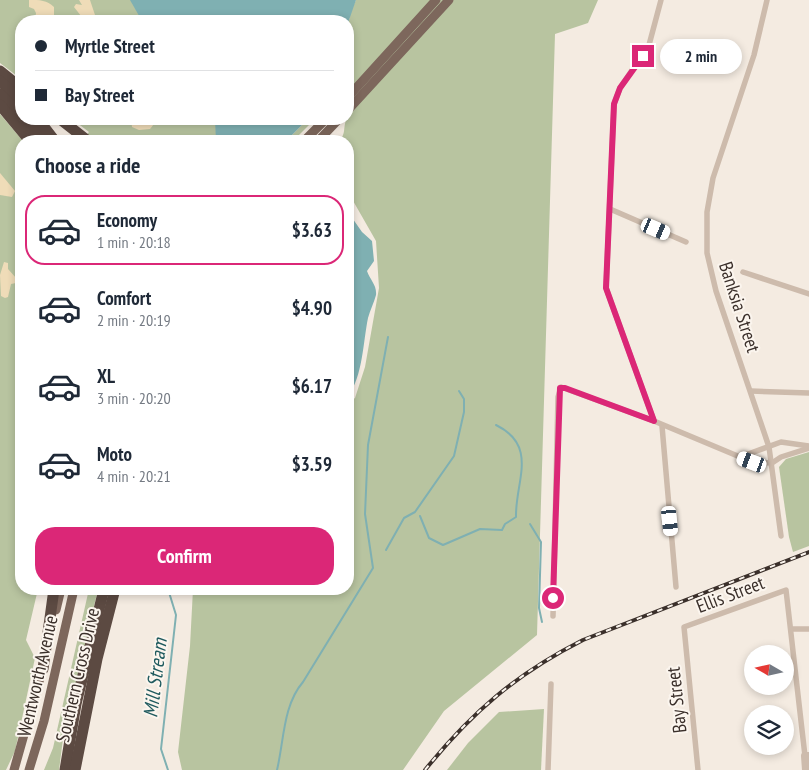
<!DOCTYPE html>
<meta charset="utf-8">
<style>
body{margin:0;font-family:"PT Sans Narrow",sans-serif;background:#f6f6f7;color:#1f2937;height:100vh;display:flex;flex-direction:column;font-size:19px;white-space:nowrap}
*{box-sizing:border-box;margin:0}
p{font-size:16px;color:#747a83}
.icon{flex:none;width:28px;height:28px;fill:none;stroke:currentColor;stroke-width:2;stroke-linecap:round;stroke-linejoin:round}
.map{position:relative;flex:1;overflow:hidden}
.side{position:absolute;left:15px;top:135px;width:339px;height:460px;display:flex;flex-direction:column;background:#fff;border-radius:20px;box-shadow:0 2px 8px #0003}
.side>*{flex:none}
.top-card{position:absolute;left:15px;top:15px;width:339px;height:110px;border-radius:20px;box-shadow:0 2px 8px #0003;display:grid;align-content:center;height:110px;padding:0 20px;background:#fff}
.needle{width:32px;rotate:279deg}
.tools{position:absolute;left:744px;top:645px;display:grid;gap:10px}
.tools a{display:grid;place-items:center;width:50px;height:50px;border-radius:50%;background:#fff;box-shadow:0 2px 8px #0003;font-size:25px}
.end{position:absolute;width:22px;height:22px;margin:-11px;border:6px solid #db2777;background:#fff;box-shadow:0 0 0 2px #fff}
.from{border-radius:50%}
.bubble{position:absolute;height:35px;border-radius:18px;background:#fff;box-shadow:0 2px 8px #0003;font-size:16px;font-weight:600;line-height:35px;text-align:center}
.car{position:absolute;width:15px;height:30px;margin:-15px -8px;border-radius:6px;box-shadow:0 0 4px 1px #0007;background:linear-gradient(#fff 24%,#345 0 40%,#fff 0 76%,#345 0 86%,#fff 0)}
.top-card b{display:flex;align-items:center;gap:18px;height:48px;font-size:19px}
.top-card b+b{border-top:1px solid #e0e1e3}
.top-card i{width:12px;height:12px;background:#1f2937}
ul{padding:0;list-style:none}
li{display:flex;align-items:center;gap:15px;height:70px;margin:0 10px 8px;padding:0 10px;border:2px solid transparent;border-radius:20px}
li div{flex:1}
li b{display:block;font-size:19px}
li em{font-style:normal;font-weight:600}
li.active{border-color:#db2777}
li>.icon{width:45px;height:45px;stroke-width:1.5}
h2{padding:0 20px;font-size:22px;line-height:60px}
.primary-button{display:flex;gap:10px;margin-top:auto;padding:10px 20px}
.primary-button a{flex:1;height:58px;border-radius:20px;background:#db2777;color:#fff;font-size:20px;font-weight:600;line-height:58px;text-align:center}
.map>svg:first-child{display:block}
</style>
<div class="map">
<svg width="809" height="770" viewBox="0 0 809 770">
<rect width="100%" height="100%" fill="#f4ebe1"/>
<!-- green -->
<g fill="#b8c4a0">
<polygon points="0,0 161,0 174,21 21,21 21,79 0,63"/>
<path d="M356,0H598L588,23L555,34L537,635L444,711L403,770H182L178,752L190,646L193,589H348V403L355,398L365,367L379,288L376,241L348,192V141H339C346,134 343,128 346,120C358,86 336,38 356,0Z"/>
<polygon points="0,114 23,141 21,141 21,589 38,589 26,640 35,658 15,751 6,770 0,770"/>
<polygon points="72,119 231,119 249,141 81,141 89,132"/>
<polygon points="308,119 315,119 293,141 286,141"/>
<polygon points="809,452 809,546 793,552 789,537 779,467 786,459"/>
<polygon points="89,589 98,589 63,739 59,770 44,770 53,748"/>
<polygon points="544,709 541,770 447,770 468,743 499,712"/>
</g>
<!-- sand -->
<g fill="#efdcb8">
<path d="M29,0C40,0 47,0 54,7V19L35,21L36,13L34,9L29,7Z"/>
<polygon points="79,0 90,0 97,21 85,21 74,7 76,4 82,5"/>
<polygon points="131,119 154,119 154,124 150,129 139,130 132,127"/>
<polygon points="0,173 15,191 12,197 0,195"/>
<polygon points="4,262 8,263 8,269 17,279 16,283 11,284 8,297 5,298 1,296 0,275"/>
</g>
<!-- water -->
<g fill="#7fb0b2">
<polygon points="130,0 356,0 348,23 142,21"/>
<polygon points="215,119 308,119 286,141 216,141"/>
<path d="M348,212L362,232L372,241L374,261L367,271C370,280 377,285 376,295C374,303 370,310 368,318C363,342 363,376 348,396Z"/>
</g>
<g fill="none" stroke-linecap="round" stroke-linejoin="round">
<!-- stream -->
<g stroke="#7fb0b2" stroke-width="2">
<path d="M420,516L429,538L443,545L480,529L502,530L505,524L516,517C515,482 539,446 496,425"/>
<polyline points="530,524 541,542 539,608 542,622"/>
<polyline points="386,550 404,518 415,512 454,456 464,412 464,399 459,391"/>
<polyline points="168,770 161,749 176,615 168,589"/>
<path d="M277,770C284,741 283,705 303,682L373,568L365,514L368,445L388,337"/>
</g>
<!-- minor -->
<g stroke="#cdbbac" stroke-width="5.5">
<polyline points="767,0 754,55 713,178 707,212 707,253 716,291 769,447 781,536"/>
<polyline points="610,209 686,242"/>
<polyline points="743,272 809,294"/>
<polyline points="751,391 809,393"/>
<polyline points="654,421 606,288 614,104 620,88 649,45 661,0"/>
<polyline points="662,426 676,587"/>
<polyline points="740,457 781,442 809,446"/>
<polyline points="553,616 558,397 561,387 654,421 752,462 772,463 781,457 809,448"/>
<polyline points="791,629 809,629"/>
<polyline points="548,770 551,684"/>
<polyline points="698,770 684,627 786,590 805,756"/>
</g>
<!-- tertiary -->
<polyline stroke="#cdbbac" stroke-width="8" points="806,770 805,756 809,756"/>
<!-- primary -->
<g stroke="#7d675c" stroke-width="9">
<polyline points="348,97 436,0"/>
<polyline points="348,110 449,0"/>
<polyline points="304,141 326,119"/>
<polyline points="318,141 339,119"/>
<polyline points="56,610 61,589"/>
<polyline points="14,770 44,664"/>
<polyline points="29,770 44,721 74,589"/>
</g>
<!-- motorway -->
<g stroke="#5c4a42" stroke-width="11">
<polyline points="0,71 21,88"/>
<polyline points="0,81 21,101"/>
<polyline points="0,94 21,115"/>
<polyline points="0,105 30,141"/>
<polyline points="25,119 43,141"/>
<polyline points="38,119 55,141"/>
<polyline points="60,119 88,141"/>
<polyline points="43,669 54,589"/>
<polyline points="65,770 76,704 104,589"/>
<polyline points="75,770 97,659 115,589"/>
</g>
<defs>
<path id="rail" d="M425,770C472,712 516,674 583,640L809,552"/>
</defs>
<!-- rail casing -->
<use href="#rail" stroke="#3b302b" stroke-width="4"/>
<!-- rail -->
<use href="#rail" stroke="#fbf5ee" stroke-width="2" stroke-dasharray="5.5" stroke-linecap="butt"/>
</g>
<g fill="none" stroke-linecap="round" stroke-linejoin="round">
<!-- route -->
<polyline stroke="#db2777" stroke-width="6" points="553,598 560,388 565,388 654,421 606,288 614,104 620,88 643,56"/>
</g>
<g text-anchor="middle" stroke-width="4" stroke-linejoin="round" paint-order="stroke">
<!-- street labels -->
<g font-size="19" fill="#3b302b" stroke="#fbf5ee">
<text transform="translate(740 307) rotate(72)" y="7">Banksia Street</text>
<text transform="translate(730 594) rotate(-21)" y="7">Ellis Street</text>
<text transform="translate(77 675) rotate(-77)" y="7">Southern Cross Drive</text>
<text transform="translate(37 676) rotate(-77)" y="7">Wentworth Avenue</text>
<text transform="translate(676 700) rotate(-96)" y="7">Bay Street</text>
</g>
<!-- water labels -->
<g font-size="20" font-style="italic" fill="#1f5a5e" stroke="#fbf5ee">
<text transform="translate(155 678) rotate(-83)" y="7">Mill Stream</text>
</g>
</g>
</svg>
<div class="tools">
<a><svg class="needle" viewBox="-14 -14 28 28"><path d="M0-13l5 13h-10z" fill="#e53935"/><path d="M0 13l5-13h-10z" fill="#747a83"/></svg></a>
<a><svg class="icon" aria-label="layers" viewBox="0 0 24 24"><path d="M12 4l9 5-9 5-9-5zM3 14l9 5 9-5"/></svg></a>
</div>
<i class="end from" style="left:553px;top:598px"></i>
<i class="end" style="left:643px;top:56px"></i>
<div class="bubble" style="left:660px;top:39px;width:82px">2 min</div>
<i class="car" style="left:656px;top:229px;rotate:113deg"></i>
<i class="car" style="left:752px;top:462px;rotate:290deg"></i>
<i class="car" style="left:670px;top:521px;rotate:174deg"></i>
<div class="top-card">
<b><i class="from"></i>Myrtle Street</b>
<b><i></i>Bay Street</b>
</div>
<section class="side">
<h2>Choose a ride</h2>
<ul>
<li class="active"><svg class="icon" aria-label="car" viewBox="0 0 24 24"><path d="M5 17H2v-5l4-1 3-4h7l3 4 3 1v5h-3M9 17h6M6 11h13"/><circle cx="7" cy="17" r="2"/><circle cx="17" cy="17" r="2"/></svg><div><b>Economy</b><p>1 min · 20:18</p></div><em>$3.63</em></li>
<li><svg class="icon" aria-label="car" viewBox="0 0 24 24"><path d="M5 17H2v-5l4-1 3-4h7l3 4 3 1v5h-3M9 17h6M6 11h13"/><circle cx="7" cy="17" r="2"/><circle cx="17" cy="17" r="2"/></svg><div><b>Comfort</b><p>2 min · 20:19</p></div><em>$4.90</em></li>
<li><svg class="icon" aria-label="car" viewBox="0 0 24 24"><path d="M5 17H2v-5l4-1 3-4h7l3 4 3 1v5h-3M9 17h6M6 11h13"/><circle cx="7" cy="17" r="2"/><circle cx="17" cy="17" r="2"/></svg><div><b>XL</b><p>3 min · 20:20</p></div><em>$6.17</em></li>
<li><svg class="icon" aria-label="car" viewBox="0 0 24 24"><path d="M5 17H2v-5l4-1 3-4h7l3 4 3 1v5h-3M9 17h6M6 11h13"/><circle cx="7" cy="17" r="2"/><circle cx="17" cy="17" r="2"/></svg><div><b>Moto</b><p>4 min · 20:21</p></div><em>$3.59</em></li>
</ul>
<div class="primary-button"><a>Confirm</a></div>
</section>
</div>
